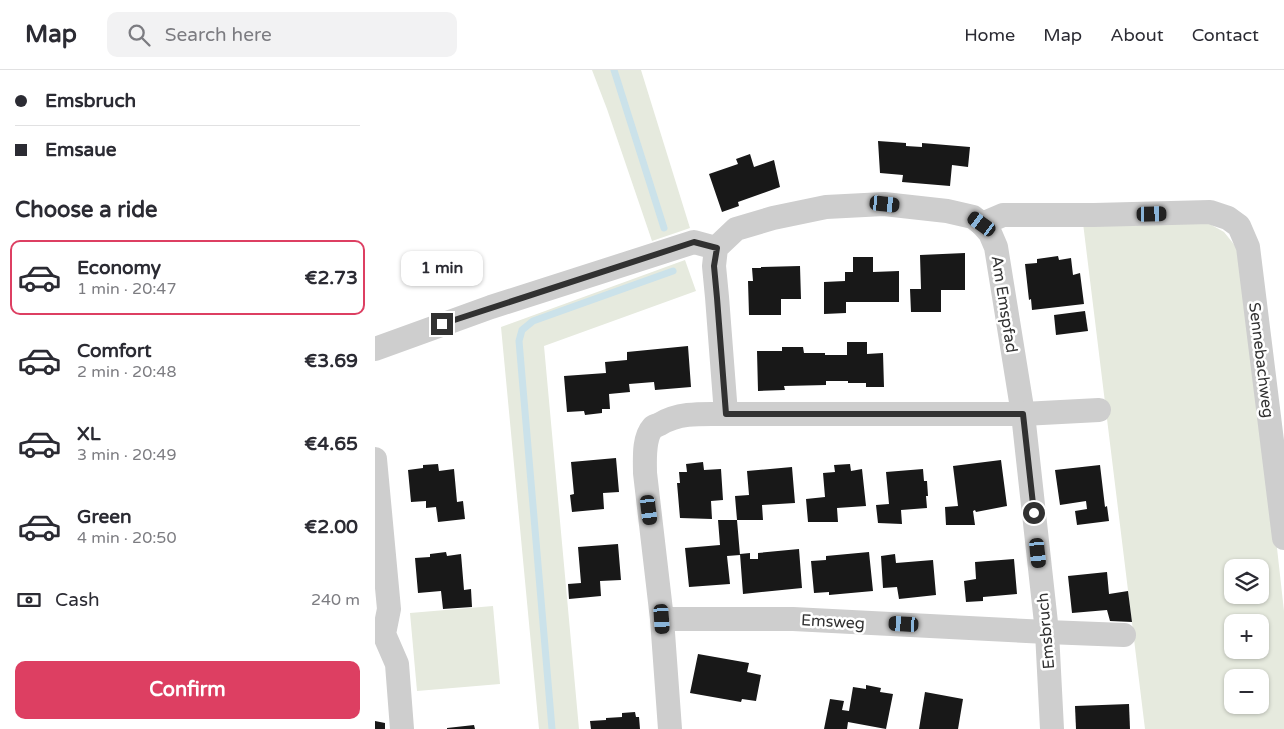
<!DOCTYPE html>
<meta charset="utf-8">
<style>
body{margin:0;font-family:"Varela Round",sans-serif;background:#f2f2f3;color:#2b2b33;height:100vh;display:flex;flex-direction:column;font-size:19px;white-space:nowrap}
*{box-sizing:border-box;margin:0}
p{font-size:16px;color:#7c7c81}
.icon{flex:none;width:28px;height:28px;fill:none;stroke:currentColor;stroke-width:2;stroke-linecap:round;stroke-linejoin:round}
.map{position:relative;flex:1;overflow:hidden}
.drawer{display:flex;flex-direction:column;background:#fff;width:375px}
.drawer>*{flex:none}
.top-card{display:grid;align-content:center;height:110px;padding:0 15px;background:#fff}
.fabs{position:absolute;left:849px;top:489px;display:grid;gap:10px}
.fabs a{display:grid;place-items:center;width:45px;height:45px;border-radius:10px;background:#fff;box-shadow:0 1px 4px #0004;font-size:25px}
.end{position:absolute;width:22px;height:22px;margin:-11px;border:6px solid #313131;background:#fff;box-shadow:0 0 0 2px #fff}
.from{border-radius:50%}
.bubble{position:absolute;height:35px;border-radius:10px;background:#fff;box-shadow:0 1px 4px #0004;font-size:16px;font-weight:700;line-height:35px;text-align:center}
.car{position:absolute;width:15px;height:30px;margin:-15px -8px;border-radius:6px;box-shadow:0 0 4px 1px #0007;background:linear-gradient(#222 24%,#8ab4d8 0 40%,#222 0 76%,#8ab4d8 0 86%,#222 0)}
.top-card b{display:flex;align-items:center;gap:18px;height:48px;font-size:19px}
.top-card b+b{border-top:1px solid #e1e1e2}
.top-card i{width:12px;height:12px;background:#2b2b33}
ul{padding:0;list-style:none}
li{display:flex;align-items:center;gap:15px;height:75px;margin:0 10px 8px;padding:0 5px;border:2px solid transparent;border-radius:10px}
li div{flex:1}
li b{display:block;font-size:19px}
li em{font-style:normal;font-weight:700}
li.selected{border-color:#dd3f62}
li>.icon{width:45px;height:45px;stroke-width:1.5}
h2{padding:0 15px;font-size:22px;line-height:60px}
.pay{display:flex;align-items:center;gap:12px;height:55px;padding:0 15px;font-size:19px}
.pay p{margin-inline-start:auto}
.action{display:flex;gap:10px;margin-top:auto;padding:10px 15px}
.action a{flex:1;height:58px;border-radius:10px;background:#dd3f62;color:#fff;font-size:20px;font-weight:700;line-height:58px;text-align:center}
header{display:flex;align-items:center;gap:30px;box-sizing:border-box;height:70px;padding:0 25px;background:#fff;border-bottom:1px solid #e1e1e2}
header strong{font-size:24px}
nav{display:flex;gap:28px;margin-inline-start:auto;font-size:18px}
.search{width:350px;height:45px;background:#f2f2f3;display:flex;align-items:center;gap:12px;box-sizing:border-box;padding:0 18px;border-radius:10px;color:#7c7c81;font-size:19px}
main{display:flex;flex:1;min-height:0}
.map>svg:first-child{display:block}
</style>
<header>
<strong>Map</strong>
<div class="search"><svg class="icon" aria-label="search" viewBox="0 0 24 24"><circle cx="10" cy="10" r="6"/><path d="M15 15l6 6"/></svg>Search here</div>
<nav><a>Home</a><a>Map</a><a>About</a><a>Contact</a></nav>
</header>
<main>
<section class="drawer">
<div class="top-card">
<b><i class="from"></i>Emsbruch</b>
<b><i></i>Emsaue</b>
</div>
<h2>Choose a ride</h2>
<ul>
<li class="selected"><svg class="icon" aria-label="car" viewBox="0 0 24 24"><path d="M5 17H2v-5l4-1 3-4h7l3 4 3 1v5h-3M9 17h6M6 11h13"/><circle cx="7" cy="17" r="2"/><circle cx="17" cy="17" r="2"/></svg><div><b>Economy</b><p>1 min · 20:47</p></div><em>€2.73</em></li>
<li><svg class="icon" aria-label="car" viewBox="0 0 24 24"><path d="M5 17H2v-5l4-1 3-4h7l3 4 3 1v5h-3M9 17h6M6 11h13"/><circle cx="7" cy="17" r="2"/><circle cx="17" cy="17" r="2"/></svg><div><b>Comfort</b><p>2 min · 20:48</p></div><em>€3.69</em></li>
<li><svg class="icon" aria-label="car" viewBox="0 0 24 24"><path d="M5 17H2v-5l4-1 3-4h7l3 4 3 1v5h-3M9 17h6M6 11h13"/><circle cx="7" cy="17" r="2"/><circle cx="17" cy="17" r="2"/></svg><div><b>XL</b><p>3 min · 20:49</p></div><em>€4.65</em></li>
<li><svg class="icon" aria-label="car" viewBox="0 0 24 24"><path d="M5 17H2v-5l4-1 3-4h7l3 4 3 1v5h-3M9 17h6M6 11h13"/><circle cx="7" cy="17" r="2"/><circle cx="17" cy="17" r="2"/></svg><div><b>Green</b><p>4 min · 20:50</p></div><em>€2.00</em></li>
</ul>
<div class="pay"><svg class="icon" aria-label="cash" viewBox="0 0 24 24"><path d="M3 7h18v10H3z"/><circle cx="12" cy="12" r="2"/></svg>Cash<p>240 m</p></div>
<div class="action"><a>Confirm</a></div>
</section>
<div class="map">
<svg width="909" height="659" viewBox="0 0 909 659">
<rect width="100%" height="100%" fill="#fff"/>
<!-- green -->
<g fill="#e6eade" fill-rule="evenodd">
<polygon points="217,0 266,0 315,158 277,171 232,39"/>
<path d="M708,153H833L849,162L866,183L897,433L909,541V659H770ZM858,498H885V525H858ZM858,552H885V580H858ZM858,608H885V635H858Z"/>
<polygon points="310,190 321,221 169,276 204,659 164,659 126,257"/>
<polygon points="118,536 125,614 42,621 35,543"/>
</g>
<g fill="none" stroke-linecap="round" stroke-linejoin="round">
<!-- stream -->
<g stroke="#cbe2ea" stroke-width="7">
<polyline points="239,0 289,158"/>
<polyline points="177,659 144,271 147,260 158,251 298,201"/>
</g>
</g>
<!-- building -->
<g fill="#181818">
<polygon points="503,71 531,73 531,76 547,77 547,73 595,77 593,97 577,95 575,116 527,112 528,105 505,103"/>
<polygon points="375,84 379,97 399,90 405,117 363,132 364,136 347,142 334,104 363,94 361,89"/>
<polygon points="590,183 590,220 566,220 566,242 536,242 535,219 546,219 545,185"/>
<polygon points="683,186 684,190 696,188 698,205 705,203 709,234 657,240 656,229 654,230 650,194 662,193 662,189"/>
<polygon points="478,187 498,187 498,202 524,201 524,232 471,232 471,243 449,244 449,212 470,211 470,202 478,202"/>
<polygon points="425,196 426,229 406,229 406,245 374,245 373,211 378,211 377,198 386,198 386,197"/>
<polygon points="710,241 713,261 681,265 679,245"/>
<polygon points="472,272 492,272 492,284 508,283 509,317 491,317 491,313 473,313 473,311 451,311 451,315 409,316 410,320 383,321 382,281 407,281 407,277 428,277 429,283 450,283 450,285 472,285"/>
<polygon points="313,276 316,317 280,320 279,312 254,314 255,322 234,324 235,339 227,339 227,343 210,345 209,341 192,342 189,306 231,303 230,292 252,290 252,282"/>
<polygon points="241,388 244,422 228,423 229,439 197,442 195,425 199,424 196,392"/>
<polygon points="626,390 632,436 601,442 600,440 598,441 600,455 571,455 570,437 583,436 578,396"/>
<polygon points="328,392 329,400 346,399 348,430 336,431 337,449 305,448 302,413 305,413 304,402 312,402 311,394"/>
<polygon points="63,394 64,401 79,399 82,432 88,431 90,449 63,452 61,437 51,438 51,431 36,432 33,400 48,398 48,395"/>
<polygon points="475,394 476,401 487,399 491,436 462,438 463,452 433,452 431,429 450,427 448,403 460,402 459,395"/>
<polygon points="725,395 730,437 732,436 734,451 702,455 700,441 712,439 711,431 685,435 680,400"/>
<polygon points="417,397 420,433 387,435 388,450 362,450 360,426 374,425 372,401"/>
<polygon points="548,399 549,411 552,411 553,426 551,426 552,438 526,440 527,454 503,453 501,435 514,434 511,402"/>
<polygon points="343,450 362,450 365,485 352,486 355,514 314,517 310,478 345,475"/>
<polygon points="243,474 246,510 225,511 226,526 194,529 193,514 206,513 203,477"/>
<polygon points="424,479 427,518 368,524 365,484 375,483 375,489 383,489 383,483"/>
<polygon points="71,482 72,486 86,484 89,520 96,519 97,537 68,539 66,521 43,523 40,488 55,487 55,484"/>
<polygon points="494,482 498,521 454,525 454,522 439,523 436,491 451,490 451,486"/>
<polygon points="520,484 521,493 558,490 561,525 524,529 522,517 508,518 506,486"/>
<polygon points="639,489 642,524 608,527 608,531 591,532 589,511 601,509 600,492"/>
<polygon points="732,502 734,524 753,521 757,552 735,551 732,540 697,543 693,506"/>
<polygon points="323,584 374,593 372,602 386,605 381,631 367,629 366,632 315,623"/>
<polygon points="491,615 506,618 505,622 518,624 511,659 473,652 472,659 449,659 455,629 469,631 467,640 474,641 478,617 491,619"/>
<polygon points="550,622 588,629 583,659 544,659"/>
<polygon points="754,634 755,659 701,659 700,636"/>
<polygon points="260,642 261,647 264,647 265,659 216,659 215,651 231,650 231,648 247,647 247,643"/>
<polygon points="0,651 10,653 10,659 0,659"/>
<polygon points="99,655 100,659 72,659 72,658"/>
</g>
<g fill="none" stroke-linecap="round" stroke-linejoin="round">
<!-- minor -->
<g stroke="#cecece" stroke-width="24">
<polyline points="607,154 628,145 719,145 835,142 853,148 864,156 873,177 909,468"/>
<polyline points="0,279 116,237 319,172 341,178"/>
<polyline points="351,344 342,227 339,196 341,178 361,159 398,148 451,137 509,134 572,141 598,147 607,154 615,163 621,177 648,344 672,562 677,659"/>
<polyline points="0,389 14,539 9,564 22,594 27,659"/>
<polyline points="287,549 418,549 672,562 749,565"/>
<path d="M295,659L287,549L270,403C270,390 268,368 278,357C280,356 283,355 285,354C305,342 328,344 351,344H648L724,340"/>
</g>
</g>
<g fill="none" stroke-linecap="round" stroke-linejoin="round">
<!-- route -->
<polyline stroke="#313131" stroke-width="6" points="67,254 319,172 342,178 339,196 342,228 351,344 648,344 659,443"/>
</g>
<g text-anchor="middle" stroke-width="5" stroke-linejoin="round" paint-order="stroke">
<!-- street labels -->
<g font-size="16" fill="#313131" stroke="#fff">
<text transform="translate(630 234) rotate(81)" y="6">Am Emspfad</text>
<text transform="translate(887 290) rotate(83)" y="6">Sennebachweg</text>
<text transform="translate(458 551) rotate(3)" y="6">Emsweg</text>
<text transform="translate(670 561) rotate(-95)" y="6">Emsbruch</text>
</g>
</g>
</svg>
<div class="fabs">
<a><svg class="icon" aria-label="layers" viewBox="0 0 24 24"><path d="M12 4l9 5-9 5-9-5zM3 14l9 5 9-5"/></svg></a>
<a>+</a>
<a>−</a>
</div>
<i class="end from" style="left:659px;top:443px"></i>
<i class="end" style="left:67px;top:254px"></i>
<div class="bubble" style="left:26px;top:181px;width:82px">1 min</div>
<i class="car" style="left:510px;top:134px;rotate:96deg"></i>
<i class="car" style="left:777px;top:144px;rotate:89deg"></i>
<i class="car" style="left:607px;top:154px;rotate:306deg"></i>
<i class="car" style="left:274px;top:440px;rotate:173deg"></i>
<i class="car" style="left:663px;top:483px;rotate:174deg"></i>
<i class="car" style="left:287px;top:549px;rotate:176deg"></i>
<i class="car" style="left:529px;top:554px;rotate:273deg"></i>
</div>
</main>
